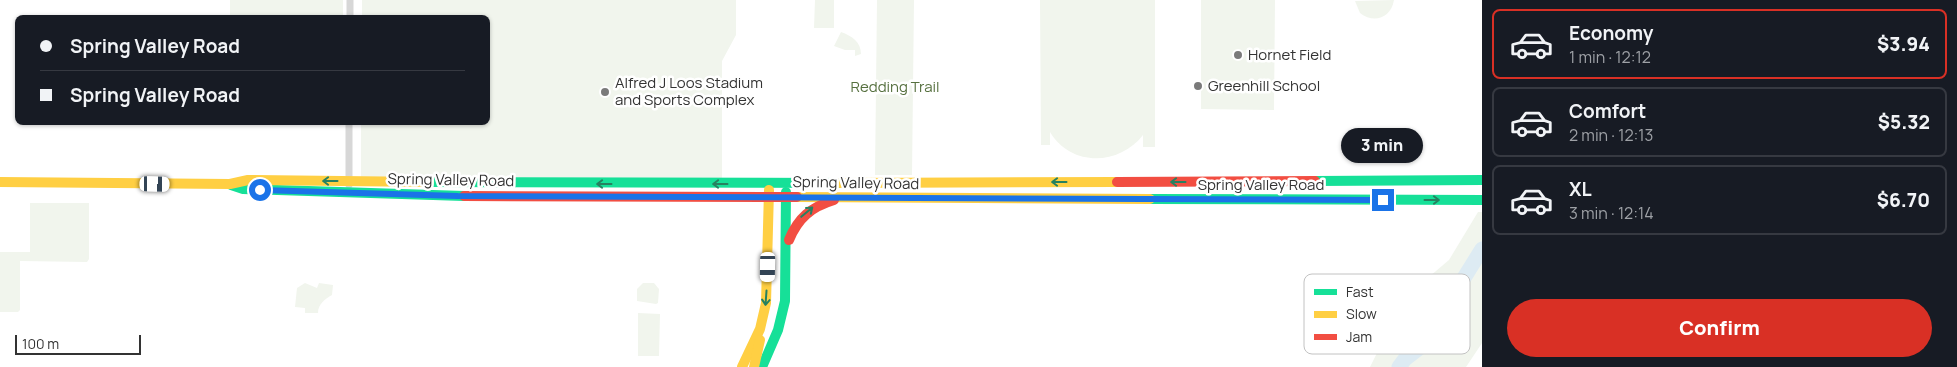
<!DOCTYPE html>
<meta charset="utf-8">
<style>
body{margin:0;font-family:Manrope,sans-serif;background:#20242c;color:#f1f3f6;height:100vh;display:flex;flex-direction:column;font-size:19px;white-space:nowrap}
*{box-sizing:border-box;margin:0}
p{font-size:16px;color:#9ea1a6}
.icon{flex:none;width:28px;height:28px;fill:none;stroke:currentColor;stroke-width:2;stroke-linecap:round;stroke-linejoin:round}
.map{position:relative;flex:1;overflow:hidden}
.panel{display:flex;flex-direction:column;background:#171b24;width:475px}
.panel>*{flex:none}
.top-card{position:absolute;left:15px;top:15px;width:475px;height:110px;border-radius:8px;box-shadow:0 1px 4px #0004;display:grid;align-content:center;height:110px;padding:0 25px;background:#171b24}
.scale{position:absolute;left:15px;bottom:12px;width:126px;box-sizing:border-box;padding-left:5px;border:2px solid #333;border-top:0;font-size:14px;line-height:18px;white-space:nowrap;color:#333;-webkit-text-stroke:4px #fff;paint-order:stroke}
.end{position:absolute;width:22px;height:22px;margin:-11px;border:6px solid #1a73e8;background:#fff;box-shadow:0 0 0 2px #fff}
.from{border-radius:50%}
.bubble{position:absolute;height:35px;border-radius:18px;background:#171b24;box-shadow:0 1px 4px #0004;font-size:16px;font-weight:800;line-height:35px;text-align:center}
.car{position:absolute;width:15px;height:30px;margin:-15px -8px;border-radius:6px;box-shadow:0 0 4px 1px #0007;background:linear-gradient(#fff 24%,#345 0 40%,#fff 0 76%,#345 0 86%,#fff 0)}
.top-card b{display:flex;align-items:center;gap:18px;height:48px;font-size:19px}
.top-card b+b{border-top:1px solid #363941}
.top-card i{width:12px;height:12px;background:#f1f3f6}
ul{padding:9px 0 0;list-style:none}
li{display:flex;align-items:center;gap:15px;height:70px;margin:0 10px 8px;padding:0 15px;border:2px solid #363941;border-radius:8px}
li div{flex:1}
li b{display:block;font-size:19px}
li em{font-style:normal;font-weight:800}
li.selected{border-color:#d93025}
li>.icon{width:45px;height:45px;stroke-width:1.5}
.button{display:flex;gap:10px;margin-top:auto;padding:10px 25px}
.button a{flex:1;height:58px;border-radius:30px;background:#d93025;color:#fff;font-size:20px;font-weight:800;line-height:58px;text-align:center}
main{display:flex;flex:1;min-height:0}
.map>svg:first-child{display:block}
</style>
<main>
<div class="map">
<svg width="1482" height="367" viewBox="0 0 1482 367">
<rect width="100%" height="100%" fill="#fff"/>
<!-- green -->
<g fill="#f1f5ed">
<polygon points="230,0 343,0 343,17 230,16"/>
<polygon points="362,0 736,0 736,35 722,61 722,181 361,177 361,123 488,122 488,18 362,17"/>
<polygon points="815,0 834,0 834,28 814,28"/>
<polygon points="877,0 914,0 912,175 875,175"/>
<path d="M1040,0H1155V147H1143V135C1119,166 1071,167 1050,132V145H1041Z"/>
<polygon points="1201,0 1275,0 1274,110 1201,109"/>
<path d="M1394,0C1391,18 1374,24 1360,13L1355,1Z"/>
<path d="M841,32C852,36 861,42 861,54L855,56V50H845L834,46Z"/>
<polygon points="30,203 89,203 89,259 87,262 20,261 20,310 18,312 0,312 0,252 30,252"/>
<polygon points="1478,212 1482,212 1482,343 1466,367 1370,367 1388,331 1423,282 1449,260"/>
<path d="M305,283L317,288L319,283L333,285L332,295C325,299 318,304 318,313H305V308L295,307L297,288Z"/>
<polygon points="643,283 654,283 659,289 658,303 656,304 637,301 637,289"/>
<polygon points="638,313 660,314 659,356 638,356"/>
</g>
<g fill="none" stroke-linecap="round" stroke-linejoin="round">
<!-- river -->
<polyline stroke="#ddebf3" stroke-width="15" points="1399,367 1405,359 1449,325 1459,286 1482,249"/>
<!-- street -->
<g stroke="#d7d7d7" stroke-width="7">
<polyline points="350,18 350,0"/>
<polyline points="349,122 349,185"/>
</g>
<!-- fast -->
<g stroke="#16e098" stroke-width="10">
<polyline points="1315,181 1482,180"/>
<polyline points="429,182 840,183"/>
<polyline points="231,185 243,189 464,196"/>
<polyline points="1150,199 1482,200"/>
<polyline points="762,367 778,330 785,301 786,192"/>
</g>
<!-- slow -->
<g stroke="#ffcf43" stroke-width="10">
<polyline points="0,182 230,184 248,180 429,182"/>
<polyline points="840,183 1117,182"/>
<polyline points="797,197 1150,199"/>
<polyline points="742,367 760,329 766,303 769,190"/>
<polyline points="754,367 760,340"/>
</g>
<!-- jam -->
<g stroke="#f24e42" stroke-width="10">
<polyline points="1117,182 1315,181"/>
<polyline points="464,196 797,197"/>
<path d="M789,240C798,218 811,207 834,200"/>
</g>
</g>
<!-- one-way arrows -->
<defs><path id="oneway-shaft" d="M-6 0H5M1.5-3L5.5 0L1.5 3" fill="none" stroke-width="1.6" stroke-linecap="round" stroke-linejoin="round" transform="scale(1.25)"/></defs>
<g stroke="#268160">
<use href="#oneway-shaft" transform="translate(330 181) rotate(-180)"/>
<use href="#oneway-shaft" transform="translate(1059 182) rotate(-180)"/>
<use href="#oneway-shaft" transform="translate(1178 182) rotate(180)"/>
<use href="#oneway-shaft" transform="translate(604 184) rotate(180)"/>
<use href="#oneway-shaft" transform="translate(720 184) rotate(180)"/>
<use href="#oneway-shaft" transform="translate(1432 200)"/>
<use href="#oneway-shaft" transform="translate(807 212) rotate(-40)"/>
<use href="#oneway-shaft" transform="translate(766 298) rotate(94)"/>
</g>
<g fill="none" stroke-linecap="round" stroke-linejoin="round">
<!-- route -->
<polyline stroke="#1a73e8" stroke-width="6" points="260,190 458,196 1383,200"/>
</g>
<!-- markers -->
<g fill="#7a7a7a" stroke="#fff" stroke-width="2">
<circle cx="1238" cy="55" r="5"/>
<circle cx="1198" cy="86" r="5"/>
<circle cx="605" cy="92" r="5"/>
</g>
<g text-anchor="middle" stroke-width="5" stroke-linejoin="round" paint-order="stroke">
<!-- poi labels -->
<g font-size="15" fill="#333" stroke="#fff" text-anchor="start">
<text x="1248" y="60">Hornet Field</text>
<text x="615" y="88">Alfred J Loos Stadium<tspan x="615" dy="17">and Sports Complex</tspan></text>
<text x="1208" y="91">Greenhill School</text>
</g>
<!-- park labels -->
<g font-size="15" fill="#56703f" stroke="#fff">
<text x="895" y="92">Redding Trail</text>
</g>
<!-- street labels -->
<g font-size="15" fill="#333" stroke="#fff">
<text transform="translate(451 180) rotate(1)" y="5">Spring Valley Road</text>
<text transform="translate(856 183) rotate(1)" y="5">Spring Valley Road</text>
<text x="1261" y="190">Spring Valley Road</text>
</g>
</g>
<!-- legend -->
<rect x="1304" y="274" width="166" height="80" rx="8" fill="#fff" stroke="#c2c2c2" stroke-width="1"/>
<rect x="1314" y="289" width="23" height="6" fill="#16e098"/>
<rect x="1314" y="311" width="23" height="7" fill="#ffcf43"/>
<rect x="1314" y="334" width="23" height="6" fill="#f24e42"/>
<g font-size="14" fill="#333">
<text x="1346" y="297">Fast</text>
<text x="1346" y="319">Slow</text>
<text x="1346" y="342">Jam</text>
</g>
</svg>
<div class="scale">100 m</div>
<i class="end from" style="left:260px;top:190px"></i>
<i class="end" style="left:1383px;top:200px"></i>
<div class="bubble" style="left:1341px;top:128px;width:82px">3 min</div>
<i class="car" style="left:155px;top:184px;rotate:91deg"></i>
<i class="car" style="left:768px;top:267px;rotate:181deg"></i>
<div class="top-card">
<b><i class="from"></i>Spring Valley Road</b>
<b><i></i>Spring Valley Road</b>
</div>
</div>
<section class="panel">
<ul>
<li class="selected"><svg class="icon" aria-label="car" viewBox="0 0 24 24"><path d="M5 17H2v-5l4-1 3-4h7l3 4 3 1v5h-3M9 17h6M6 11h13"/><circle cx="7" cy="17" r="2"/><circle cx="17" cy="17" r="2"/></svg><div><b>Economy</b><p>1 min · 12:12</p></div><em>$3.94</em></li>
<li><svg class="icon" aria-label="car" viewBox="0 0 24 24"><path d="M5 17H2v-5l4-1 3-4h7l3 4 3 1v5h-3M9 17h6M6 11h13"/><circle cx="7" cy="17" r="2"/><circle cx="17" cy="17" r="2"/></svg><div><b>Comfort</b><p>2 min · 12:13</p></div><em>$5.32</em></li>
<li><svg class="icon" aria-label="car" viewBox="0 0 24 24"><path d="M5 17H2v-5l4-1 3-4h7l3 4 3 1v5h-3M9 17h6M6 11h13"/><circle cx="7" cy="17" r="2"/><circle cx="17" cy="17" r="2"/></svg><div><b>XL</b><p>3 min · 12:14</p></div><em>$6.70</em></li>
</ul>
<div class="button"><a>Confirm</a></div>
</section>
</main>
